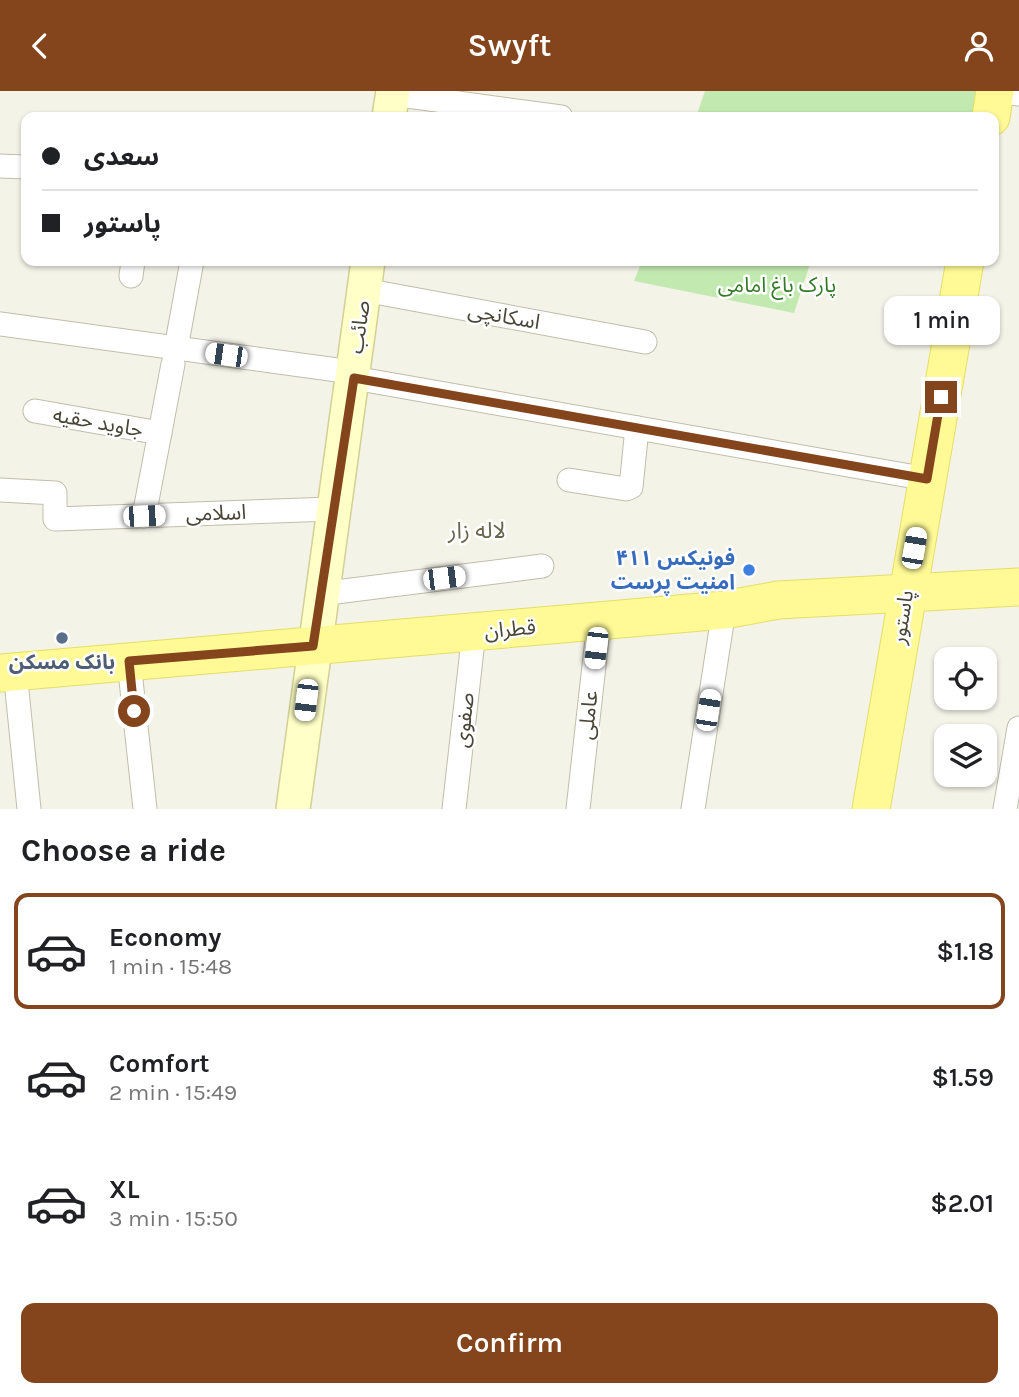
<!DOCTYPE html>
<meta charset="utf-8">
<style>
body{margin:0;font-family:Karla,"Noto Sans Arabic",sans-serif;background:#f6f6f6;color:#202124;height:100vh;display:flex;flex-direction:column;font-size:26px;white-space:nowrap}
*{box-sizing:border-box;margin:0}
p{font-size:23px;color:#757577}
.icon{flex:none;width:38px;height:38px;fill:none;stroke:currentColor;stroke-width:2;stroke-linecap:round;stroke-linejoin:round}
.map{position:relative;height:718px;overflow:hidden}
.details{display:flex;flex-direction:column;background:#fff;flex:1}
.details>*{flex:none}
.hud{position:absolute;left:21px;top:21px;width:978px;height:154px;border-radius:14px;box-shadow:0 2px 5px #0004;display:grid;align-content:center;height:154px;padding:0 21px;background:#fff}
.tools{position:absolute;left:934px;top:556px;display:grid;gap:14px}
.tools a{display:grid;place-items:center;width:63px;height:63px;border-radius:14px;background:#fff;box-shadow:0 2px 5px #0004;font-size:35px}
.end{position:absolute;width:32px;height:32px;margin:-16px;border:9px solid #84451d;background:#fff;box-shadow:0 0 0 4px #fff}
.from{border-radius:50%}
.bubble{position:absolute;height:49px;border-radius:14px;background:#fff;box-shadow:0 2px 5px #0004;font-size:23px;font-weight:600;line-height:49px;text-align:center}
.car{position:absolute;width:21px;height:42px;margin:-21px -10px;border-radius:9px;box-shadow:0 0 5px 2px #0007;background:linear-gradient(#fff 24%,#345 0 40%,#fff 0 76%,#345 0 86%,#fff 0)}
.hud b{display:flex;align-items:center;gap:24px;height:66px;font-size:26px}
.hud b+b{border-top:2px solid #e0e0e0}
.hud i{width:18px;height:18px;background:#202124}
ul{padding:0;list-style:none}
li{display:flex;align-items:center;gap:21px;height:116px;margin:0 14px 10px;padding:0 7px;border:4px solid transparent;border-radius:14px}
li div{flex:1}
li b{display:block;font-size:26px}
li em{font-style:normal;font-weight:600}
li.on{border-color:#84451d}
li>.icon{width:63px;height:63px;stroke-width:1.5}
h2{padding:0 21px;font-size:32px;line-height:84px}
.primary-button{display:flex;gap:14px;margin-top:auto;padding:14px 21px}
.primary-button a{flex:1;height:80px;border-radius:14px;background:#84451d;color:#fff;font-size:28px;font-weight:600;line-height:80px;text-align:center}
header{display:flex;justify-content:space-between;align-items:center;height:91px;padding:0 21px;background:#84451d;color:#fff;font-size:32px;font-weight:600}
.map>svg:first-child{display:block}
</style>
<header><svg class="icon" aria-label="back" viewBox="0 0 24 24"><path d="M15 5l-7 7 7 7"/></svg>Swyft<svg class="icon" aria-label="person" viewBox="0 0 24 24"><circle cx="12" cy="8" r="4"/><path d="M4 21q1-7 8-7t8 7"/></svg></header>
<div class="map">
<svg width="1019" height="718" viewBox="0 0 1019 718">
<rect width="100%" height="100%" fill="#f4f3e8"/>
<!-- green -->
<g fill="#c2e9b0">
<polygon points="705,0 979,0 974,26 696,26"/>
<polygon points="642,170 811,170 794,222 634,190"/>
</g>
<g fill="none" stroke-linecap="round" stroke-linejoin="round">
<defs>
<g id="street">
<polyline points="996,0 1019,3"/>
<polyline points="393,3 561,26"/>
<polyline points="0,75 26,76"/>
<polyline points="131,185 133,170"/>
<polyline points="364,199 645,251"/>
<polyline points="0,233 352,281"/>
<polyline points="176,257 192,170"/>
<polyline points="354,287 927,388"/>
<polyline points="35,320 160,342"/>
<polyline points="569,389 626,398 631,396 637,337"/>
<polyline points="0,399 55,402 55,428 332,418"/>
<polyline points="144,425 173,273"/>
<polyline points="320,503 542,475"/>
<polyline points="129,571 145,718"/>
<polyline points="15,580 29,718"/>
<polyline points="454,718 474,541"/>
<polyline points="578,718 599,530"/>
<polyline points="693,718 724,519"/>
<polyline points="1005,718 1019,637"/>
</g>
<g id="secondary">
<polyline points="389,26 393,0"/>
<polyline points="293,718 368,170"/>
</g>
<g id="primary">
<polyline points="991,26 995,0"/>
<polyline points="0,582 724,519 778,509 1019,496"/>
<polyline points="871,718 965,170"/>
</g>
</defs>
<!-- street casing -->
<use href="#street" stroke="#c0beaa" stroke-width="25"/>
<!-- secondary casing -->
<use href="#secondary" stroke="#d2d094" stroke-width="36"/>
<!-- primary casing -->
<use href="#primary" stroke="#e6de64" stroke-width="39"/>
<!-- street -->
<use href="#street" stroke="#fff" stroke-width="23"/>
<!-- secondary -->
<use href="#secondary" stroke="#ffffc7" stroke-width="33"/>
<!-- primary -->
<use href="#primary" stroke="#fffa96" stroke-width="37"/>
</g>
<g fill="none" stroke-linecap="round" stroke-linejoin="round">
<!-- route -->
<polyline stroke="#84451d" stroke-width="9" points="134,620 129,570 313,555 354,287 927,388 941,306"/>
</g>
<!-- markers -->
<circle fill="#3f7fe0" stroke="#fff" stroke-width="2.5" cx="749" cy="479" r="7"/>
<circle fill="#5c6f8a" stroke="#fff" stroke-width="2.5" cx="62" cy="547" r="7"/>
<g text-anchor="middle" stroke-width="5" stroke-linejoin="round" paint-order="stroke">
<!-- park labels -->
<g font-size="21" fill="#347b28" stroke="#fff">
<text x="777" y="201">پارک باغ امامی</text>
</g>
<!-- street labels -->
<g font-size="21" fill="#484536" stroke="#fff">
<text transform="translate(504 225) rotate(10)" y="7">اسکانچی</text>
<text transform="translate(359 236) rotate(-82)" y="7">صائب</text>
<text transform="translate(98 331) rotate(10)" y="7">جاوید حقیه</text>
<text transform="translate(216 422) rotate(-2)" y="7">اسلامی</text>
<text transform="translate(902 526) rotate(-81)" y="7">پاستور</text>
<text transform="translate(510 538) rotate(-5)" y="7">قطران</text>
<text transform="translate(588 624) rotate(-84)" y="7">عاملی</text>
<text transform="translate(464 629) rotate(-84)" y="7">صفوی</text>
</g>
<!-- shop labels -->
<g font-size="21" font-weight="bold" fill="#366cbe" stroke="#fff" text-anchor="end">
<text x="735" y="474">فونیکس ۴۱۱<tspan x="735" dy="24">امنیت پرست</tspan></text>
</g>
<!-- service labels -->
<g font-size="21" font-weight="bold" fill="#4e5e75" stroke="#fff">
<text x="62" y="578">بانک مسکن</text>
</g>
<!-- neighbourhood labels -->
<g font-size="23" fill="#6b664d" stroke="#fff">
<text x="477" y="447">لاله زار</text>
</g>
</g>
</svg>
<div class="tools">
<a><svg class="icon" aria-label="locate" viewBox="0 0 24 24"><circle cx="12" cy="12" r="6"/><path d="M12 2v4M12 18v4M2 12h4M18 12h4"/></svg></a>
<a><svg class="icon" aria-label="layers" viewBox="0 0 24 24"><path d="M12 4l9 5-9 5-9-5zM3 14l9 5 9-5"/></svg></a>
</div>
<i class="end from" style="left:134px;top:620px"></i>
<i class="end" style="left:941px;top:306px"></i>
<div class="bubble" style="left:884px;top:205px;width:116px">1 min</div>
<i class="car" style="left:226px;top:264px;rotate:278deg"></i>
<i class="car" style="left:144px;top:425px;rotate:88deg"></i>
<i class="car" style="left:914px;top:457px;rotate:10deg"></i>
<i class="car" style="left:444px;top:487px;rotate:83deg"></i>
<i class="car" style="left:596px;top:557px;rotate:187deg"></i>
<i class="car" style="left:306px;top:609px;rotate:187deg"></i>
<i class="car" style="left:708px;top:619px;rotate:9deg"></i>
<div class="hud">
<b><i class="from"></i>سعدی</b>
<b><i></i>پاستور</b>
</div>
</div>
<section class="details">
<h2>Choose a ride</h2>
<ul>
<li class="on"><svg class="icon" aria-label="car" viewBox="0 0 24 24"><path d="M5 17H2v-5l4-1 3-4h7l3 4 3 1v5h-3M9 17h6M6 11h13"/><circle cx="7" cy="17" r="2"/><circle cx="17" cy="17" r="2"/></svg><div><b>Economy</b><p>1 min · 15:48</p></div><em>$1.18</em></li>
<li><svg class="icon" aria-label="car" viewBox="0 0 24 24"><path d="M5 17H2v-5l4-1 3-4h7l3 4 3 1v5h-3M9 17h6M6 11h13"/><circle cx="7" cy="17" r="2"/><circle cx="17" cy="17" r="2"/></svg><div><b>Comfort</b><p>2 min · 15:49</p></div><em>$1.59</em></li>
<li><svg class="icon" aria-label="car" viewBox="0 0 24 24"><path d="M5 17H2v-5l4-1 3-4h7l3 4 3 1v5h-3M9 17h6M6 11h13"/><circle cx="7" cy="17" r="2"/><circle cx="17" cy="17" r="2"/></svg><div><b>XL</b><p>3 min · 15:50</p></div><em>$2.01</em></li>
</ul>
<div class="primary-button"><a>Confirm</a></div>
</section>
